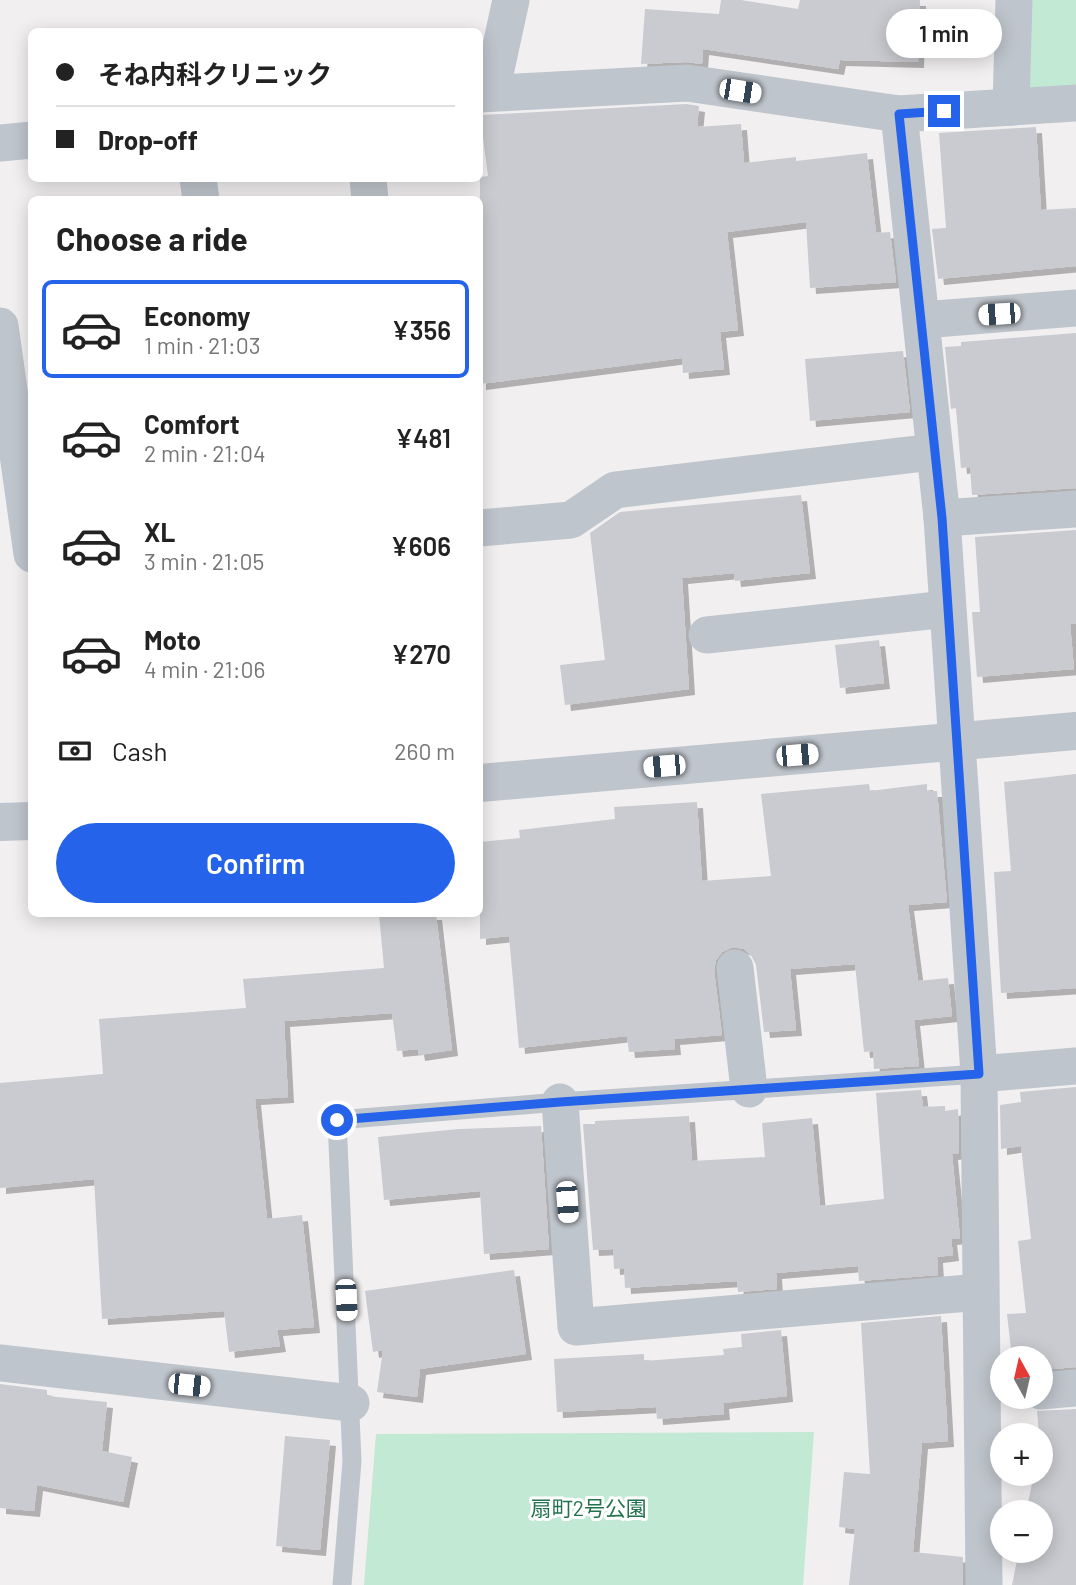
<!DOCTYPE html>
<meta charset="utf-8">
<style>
body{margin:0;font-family:Barlow,"Noto Sans JP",sans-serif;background:#f6f6f6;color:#222;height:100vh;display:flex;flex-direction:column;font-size:26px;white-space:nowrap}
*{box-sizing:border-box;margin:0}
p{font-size:23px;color:#767676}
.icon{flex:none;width:38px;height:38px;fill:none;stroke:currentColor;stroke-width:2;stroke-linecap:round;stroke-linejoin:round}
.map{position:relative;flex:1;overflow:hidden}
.sheet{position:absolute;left:28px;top:196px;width:455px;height:721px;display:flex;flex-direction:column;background:#fff;border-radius:10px;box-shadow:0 4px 18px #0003}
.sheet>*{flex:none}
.banner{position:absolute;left:28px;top:28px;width:455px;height:154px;border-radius:10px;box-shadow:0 4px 18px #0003;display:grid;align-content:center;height:154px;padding:0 28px;background:#fff}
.needle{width:46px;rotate:352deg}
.buttons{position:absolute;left:990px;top:1346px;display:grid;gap:14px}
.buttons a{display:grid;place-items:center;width:63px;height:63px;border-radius:50%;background:#fff;box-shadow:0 4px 18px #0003;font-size:35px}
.end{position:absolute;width:32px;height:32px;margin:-16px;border:9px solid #2563eb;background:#fff;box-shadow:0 0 0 4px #fff}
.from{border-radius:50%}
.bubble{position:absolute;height:49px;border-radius:24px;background:#fff;box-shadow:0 4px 18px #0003;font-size:23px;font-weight:600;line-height:49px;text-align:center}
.car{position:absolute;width:21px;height:42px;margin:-21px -10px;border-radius:9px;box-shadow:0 0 5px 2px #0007;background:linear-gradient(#fff 24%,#345 0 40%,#fff 0 76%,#345 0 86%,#fff 0)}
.banner b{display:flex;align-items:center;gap:24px;height:66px;font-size:26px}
.banner b+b{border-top:2px solid #e0e0e0}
.banner i{width:18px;height:18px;background:#222}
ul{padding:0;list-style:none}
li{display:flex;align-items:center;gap:21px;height:98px;margin:0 14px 10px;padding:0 14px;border:4px solid transparent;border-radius:10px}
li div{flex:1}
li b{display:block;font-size:26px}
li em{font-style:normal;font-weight:600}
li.on{border-color:#2563eb}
li>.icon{width:63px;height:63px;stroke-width:1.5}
h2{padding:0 28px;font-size:32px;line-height:84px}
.pay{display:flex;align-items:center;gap:18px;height:77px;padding:0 28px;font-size:26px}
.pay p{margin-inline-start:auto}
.button{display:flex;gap:14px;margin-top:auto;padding:14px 28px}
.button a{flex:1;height:80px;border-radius:42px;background:#2563eb;color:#fff;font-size:28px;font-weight:600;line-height:80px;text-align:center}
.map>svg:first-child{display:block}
</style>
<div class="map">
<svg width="1076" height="1585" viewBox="0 0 1076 1585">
<defs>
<filter id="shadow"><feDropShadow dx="6" dy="6" stdDeviation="0" flood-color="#0004"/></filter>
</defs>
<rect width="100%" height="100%" fill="#f1efef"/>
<!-- green -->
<g fill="#c2e9d3">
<polygon points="1030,0 1076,0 1076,90 1029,92"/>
<polygon points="814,1432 803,1585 364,1585 376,1434"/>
</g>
<!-- building -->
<g fill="#c9cbd0" filter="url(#shadow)">
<polygon points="721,0 741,0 798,9 800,0 920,0 918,62 840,60 838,69 703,49 702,64 686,62 641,64 645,9 719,14"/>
<polygon points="686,104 699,106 697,127 741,124 744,163 796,157 796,161 867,153 876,233 890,232 896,282 810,288 806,222 727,232 738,330 720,332 724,369 683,373 682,358 480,384 480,177 488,176 480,115"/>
<polygon points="1036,127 1041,210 1076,208 1076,266 938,279 932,229 946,228 939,133"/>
<polygon points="1076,333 1076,488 972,495 970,467 961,468 956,408 951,409 945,347 961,346 961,342"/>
<polygon points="903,351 910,412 810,421 805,359"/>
<polygon points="801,495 810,573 735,581 734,573 682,578 689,689 565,705 560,665 605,660 590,533 620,512"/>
<polygon points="1076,530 1076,624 1070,624 1074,669 977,677 972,612 980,612 975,537"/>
<polygon points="879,640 884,683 840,688 835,645"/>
<polygon points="1076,774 1076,988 1001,993 994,872 1011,871 1004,782"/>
<polygon points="869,784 870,791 927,784 927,791 937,791 947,902 908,905 918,981 948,978 952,1016 914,1020 919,1066 874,1069 873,1051 864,1052 855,964 790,969 796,1030 764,1032 756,965 751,955 744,949 733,947 722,952 716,960 714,970 722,1035 674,1039 675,1049 629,1052 627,1036 519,1048 509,936 480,939 480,842 520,838 519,830 615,819 614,807 697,802 702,881 771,876 761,794"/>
<polygon points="379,914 436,914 452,1050 419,1055 418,1049 397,1051 392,1013 284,1021 288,1097 255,1099 267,1219 302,1215 314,1327 277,1330 280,1346 229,1352 224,1311 102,1319 94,1179 0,1188 0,1083 103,1074 99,1019 246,1008 243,979 384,968"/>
<polygon points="1076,1087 1076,1367 1041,1370 1041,1358 1012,1358 1007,1314 1026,1313 1018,1241 1031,1239 1021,1146 1001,1149 1000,1105 1021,1102 1020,1092"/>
<polygon points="921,1090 923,1107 945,1106 945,1111 958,1109 959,1153 952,1154 960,1238 951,1239 953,1255 937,1257 938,1275 859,1281 858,1266 776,1273 777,1289 738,1292 737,1281 625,1288 624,1268 614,1269 613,1249 593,1250 583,1124 595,1124 595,1121 689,1116 692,1161 765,1157 762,1123 812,1118 820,1206 884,1199 876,1093"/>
<polygon points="541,1126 549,1249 484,1254 480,1191 384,1200 378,1137 459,1129"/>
<polygon points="514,1270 526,1354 420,1369 417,1397 377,1392 383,1350 373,1352 365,1291"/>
<polygon points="941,1316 948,1441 922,1443 913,1552 963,1557 963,1585 849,1585 855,1529 839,1527 844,1472 870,1474 861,1323"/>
<polygon points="781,1330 787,1396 723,1403 724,1414 657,1419 656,1407 557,1412 554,1359 644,1354 644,1361 724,1355 723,1349 742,1347 741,1334"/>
<polygon points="0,1384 47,1390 47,1396 107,1402 102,1451 132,1457 123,1502 37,1485 34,1511 0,1508"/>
<polygon points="1076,1409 1076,1585 1012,1585 1019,1550 1041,1550 1041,1512 1026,1512 1034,1474 1041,1474 1041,1435 1039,1435 1037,1411"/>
<polygon points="285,1436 330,1440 320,1550 276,1546"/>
</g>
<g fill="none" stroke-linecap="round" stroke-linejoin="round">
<!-- service -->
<polyline stroke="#bfc5cc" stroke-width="19" points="342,1585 352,1461 337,1120 560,1102 979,1074"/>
<!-- minor -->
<g stroke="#bfc5cc" stroke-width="37">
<polyline points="491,92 511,0"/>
<polyline points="480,94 687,83 899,114 1076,103"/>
<polyline points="1011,107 1014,0"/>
<polyline points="899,114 942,518 979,1074 984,1585"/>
<polyline points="0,143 32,140"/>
<polyline points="198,178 201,200"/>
<polyline points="368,178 370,200"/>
<polyline points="922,320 1076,308"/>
<polyline points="0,326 32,554"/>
<polyline points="942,518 1076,509"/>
<polyline points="480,528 571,520 615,490 933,452"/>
<polyline points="707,635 947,609"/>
<polyline points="735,968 749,1089"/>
<polyline points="979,1074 1076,1066"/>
<polyline points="560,1102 576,1327 980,1292"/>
<polyline points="0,1363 351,1403"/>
<polyline points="1041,1391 1076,1388"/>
</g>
<!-- tertiary -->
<g stroke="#bfc5cc" stroke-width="38">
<polyline points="480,783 1076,731"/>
<polyline points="0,822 32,821"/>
</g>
</g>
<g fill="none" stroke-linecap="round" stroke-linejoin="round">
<!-- route -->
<polyline stroke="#2563eb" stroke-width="9" points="337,1120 560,1102 979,1074 942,518 899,114 944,111"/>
</g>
<g text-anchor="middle" stroke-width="6" stroke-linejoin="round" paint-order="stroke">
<!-- park labels -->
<g font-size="21" fill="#23724e" stroke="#fff">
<text x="589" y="1516">扇町2号公園</text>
</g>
</g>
</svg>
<div class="buttons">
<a><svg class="needle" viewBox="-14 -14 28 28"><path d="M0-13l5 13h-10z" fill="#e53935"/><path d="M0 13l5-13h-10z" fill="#767676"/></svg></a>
<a>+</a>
<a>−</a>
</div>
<i class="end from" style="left:337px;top:1120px"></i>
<i class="end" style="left:944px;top:111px"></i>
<div class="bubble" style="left:886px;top:9px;width:116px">1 min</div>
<i class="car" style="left:740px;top:91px;rotate:99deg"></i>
<i class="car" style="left:999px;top:314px;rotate:266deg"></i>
<i class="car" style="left:797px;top:755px;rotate:85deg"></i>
<i class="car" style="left:664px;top:766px;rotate:265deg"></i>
<i class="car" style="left:567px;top:1202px;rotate:176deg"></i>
<i class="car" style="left:346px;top:1300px;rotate:177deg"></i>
<i class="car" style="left:189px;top:1385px;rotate:96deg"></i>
<div class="banner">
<b><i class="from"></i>そね内科クリニック</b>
<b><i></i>Drop-off</b>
</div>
<section class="sheet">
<h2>Choose a ride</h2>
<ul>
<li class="on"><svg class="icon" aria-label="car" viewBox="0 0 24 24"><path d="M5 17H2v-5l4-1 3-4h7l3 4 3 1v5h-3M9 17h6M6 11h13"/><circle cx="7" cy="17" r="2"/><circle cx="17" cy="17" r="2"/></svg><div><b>Economy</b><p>1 min · 21:03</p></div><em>¥356</em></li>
<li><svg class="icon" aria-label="car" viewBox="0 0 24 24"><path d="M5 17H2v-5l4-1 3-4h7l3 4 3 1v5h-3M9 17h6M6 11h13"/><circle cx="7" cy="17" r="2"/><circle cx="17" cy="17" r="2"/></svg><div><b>Comfort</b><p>2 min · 21:04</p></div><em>¥481</em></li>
<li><svg class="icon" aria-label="car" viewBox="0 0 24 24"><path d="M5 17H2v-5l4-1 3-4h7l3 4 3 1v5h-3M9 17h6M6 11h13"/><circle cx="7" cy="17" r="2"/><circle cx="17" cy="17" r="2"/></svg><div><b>XL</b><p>3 min · 21:05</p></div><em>¥606</em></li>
<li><svg class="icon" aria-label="car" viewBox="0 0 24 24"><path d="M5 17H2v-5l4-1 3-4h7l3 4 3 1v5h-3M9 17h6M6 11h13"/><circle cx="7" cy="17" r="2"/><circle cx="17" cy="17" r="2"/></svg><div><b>Moto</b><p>4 min · 21:06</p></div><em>¥270</em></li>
</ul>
<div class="pay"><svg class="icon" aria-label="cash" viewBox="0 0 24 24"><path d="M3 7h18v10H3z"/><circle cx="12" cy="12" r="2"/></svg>Cash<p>260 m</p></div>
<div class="button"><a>Confirm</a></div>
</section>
</div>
